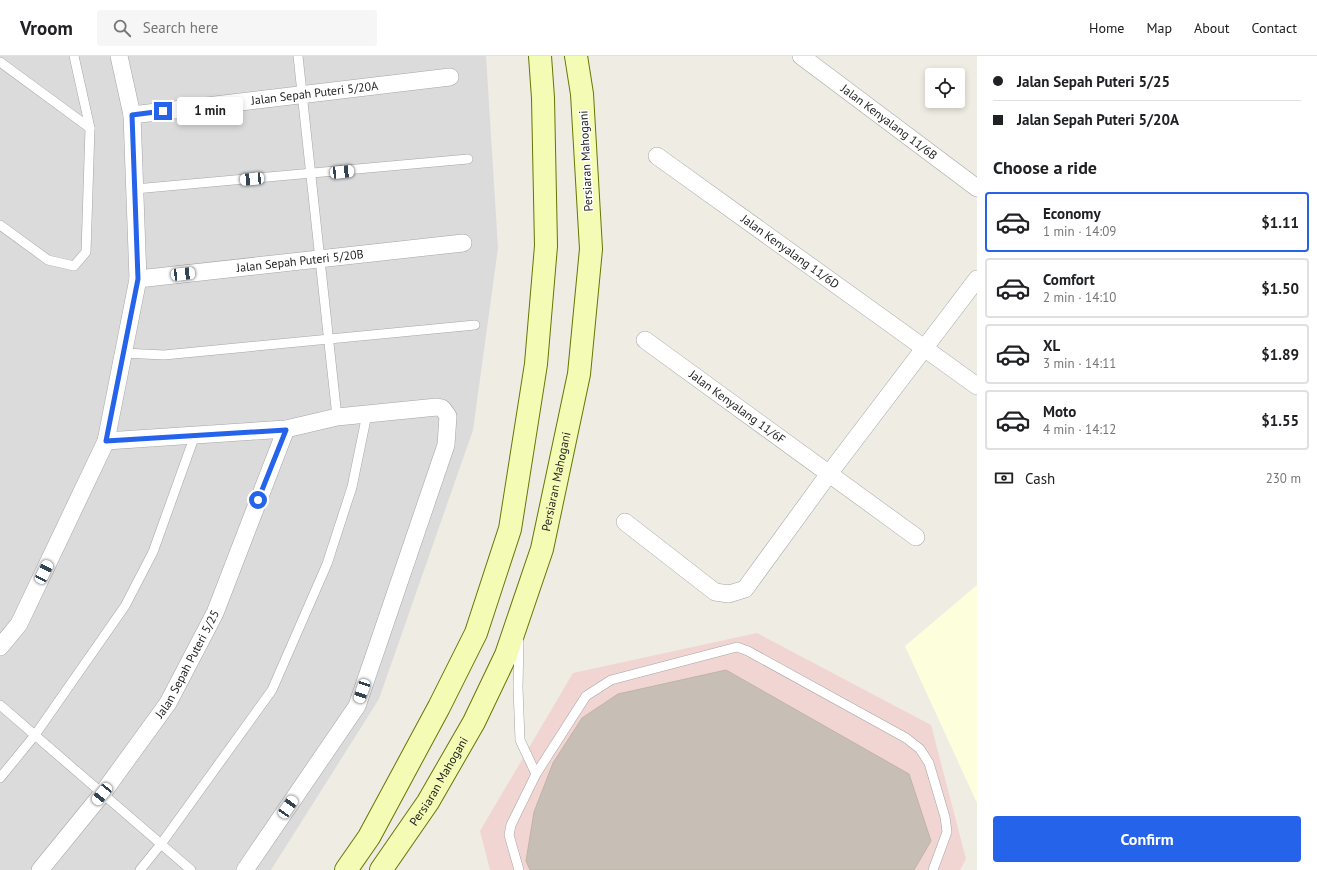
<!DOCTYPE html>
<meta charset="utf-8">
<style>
body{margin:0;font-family:"PT Sans",sans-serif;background:#f6f6f6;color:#202124;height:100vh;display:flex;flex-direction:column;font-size:15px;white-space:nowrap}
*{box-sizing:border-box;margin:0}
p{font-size:13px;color:#757577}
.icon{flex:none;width:22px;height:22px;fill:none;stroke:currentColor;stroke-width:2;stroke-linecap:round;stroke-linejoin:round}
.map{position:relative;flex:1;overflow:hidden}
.drawer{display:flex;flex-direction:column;background:#fff;width:340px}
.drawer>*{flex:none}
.banner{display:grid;align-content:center;height:88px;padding:0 16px;background:#fff}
.controls{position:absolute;left:925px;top:12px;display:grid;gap:8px}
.controls a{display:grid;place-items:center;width:40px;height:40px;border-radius:4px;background:#fff;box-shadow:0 2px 6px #0003;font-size:20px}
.end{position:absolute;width:18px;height:18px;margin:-9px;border:5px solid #2563eb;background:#fff;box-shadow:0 0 0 2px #fff}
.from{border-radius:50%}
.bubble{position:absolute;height:28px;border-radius:4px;background:#fff;box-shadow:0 2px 6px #0003;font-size:13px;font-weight:800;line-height:28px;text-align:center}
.car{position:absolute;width:12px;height:24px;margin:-12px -6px;border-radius:5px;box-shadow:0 0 3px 1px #0007;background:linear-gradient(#fff 24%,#345 0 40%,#fff 0 76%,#345 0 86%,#fff 0)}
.banner b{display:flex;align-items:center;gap:14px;height:38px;font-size:15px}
.banner b+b{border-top:1px solid #e0e0e0}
.banner i{width:10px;height:10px;background:#202124}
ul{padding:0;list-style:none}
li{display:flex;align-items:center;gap:12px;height:60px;margin:0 8px 6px;padding:0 8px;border:2px solid #e0e0e0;border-radius:4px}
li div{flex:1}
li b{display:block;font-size:15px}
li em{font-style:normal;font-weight:800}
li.active{border-color:#2563eb}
li>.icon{width:36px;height:36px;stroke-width:1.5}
h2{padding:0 16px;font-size:18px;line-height:48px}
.pay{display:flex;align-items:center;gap:10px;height:44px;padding:0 16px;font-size:15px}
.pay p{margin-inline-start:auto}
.action{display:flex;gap:8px;margin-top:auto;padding:8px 16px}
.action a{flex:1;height:46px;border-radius:4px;background:#2563eb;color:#fff;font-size:16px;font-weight:800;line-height:46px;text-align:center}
header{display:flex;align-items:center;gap:24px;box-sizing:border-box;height:56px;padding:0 20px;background:#fff;border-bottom:1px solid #e0e0e0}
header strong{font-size:19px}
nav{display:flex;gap:22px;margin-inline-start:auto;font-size:14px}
.search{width:280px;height:36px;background:#f6f6f6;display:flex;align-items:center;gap:10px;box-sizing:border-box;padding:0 14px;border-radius:4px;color:#757577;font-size:15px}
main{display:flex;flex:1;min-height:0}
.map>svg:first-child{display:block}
</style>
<header>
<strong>Vroom</strong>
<div class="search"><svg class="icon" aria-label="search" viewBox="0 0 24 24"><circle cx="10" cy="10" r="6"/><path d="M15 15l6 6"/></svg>Search here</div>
<nav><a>Home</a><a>Map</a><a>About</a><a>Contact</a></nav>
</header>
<main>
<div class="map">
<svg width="977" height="814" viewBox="0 0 977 814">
<rect width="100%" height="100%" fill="#efece3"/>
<!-- residential -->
<polygon fill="#dcdbdb" points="0,0 486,0 498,192 473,374 379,643 271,814 0,814"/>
<!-- commercial -->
<polygon fill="#f1d5d2" points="757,577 931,669 966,803 960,814 490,814 480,775 573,617"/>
<!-- education -->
<polygon fill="#fdffdc" points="977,529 977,747 905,590"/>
<!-- building -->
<polygon fill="#c7bfb6" stroke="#c1b3a5" points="726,614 909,718 931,785 914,814 530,814 526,805 534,756 553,707 582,662 618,638"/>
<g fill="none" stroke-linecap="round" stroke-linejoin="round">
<defs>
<g id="service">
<polyline points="298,0 337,361"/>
<polyline points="0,6 90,72"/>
<polyline points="135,133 468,103"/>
<polyline points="0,169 48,204 74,210 86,196 90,72 74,0"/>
<polyline points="123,297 164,299 475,269"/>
<polyline points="519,585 518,632 520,684 536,718 511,769 509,779 519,814"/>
<polyline points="0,649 191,814"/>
<polyline points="536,718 586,640 611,624 737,591 748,595 906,682 920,693 929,707 945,761 947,776 933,814"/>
<polyline points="0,722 35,679 125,550 153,496 195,379"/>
<polyline points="140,814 161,788 272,634 327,508 352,431 367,358"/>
</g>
<g id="minor">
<path id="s1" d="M801,0L977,132"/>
<path id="s2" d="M132,59L450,21"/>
<path id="s3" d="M657,100L977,330"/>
<path id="s4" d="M138,223L463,187"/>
<path id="s5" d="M645,284L916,481"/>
<polyline points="106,385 286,373 337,361 437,351 442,352 448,360 446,389 357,650 245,814"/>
<polyline points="625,466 715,536 729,538 745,533 828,419 977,223"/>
<polyline points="0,591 19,568 106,385 138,223 132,59 119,0"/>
<path id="s6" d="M40,814L102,738L168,647L215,557L286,373"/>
</g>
<g id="secondary">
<polyline points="346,814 369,781 439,651 476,577 510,473 536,308 546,190 543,42 540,0"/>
<path id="s7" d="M381,814L428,746L474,666L506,599L542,493L579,318L591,193L582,38L576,0"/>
</g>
</defs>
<!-- service casing -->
<use href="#service" stroke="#a5a5a5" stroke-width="10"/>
<!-- minor casing -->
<use href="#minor" stroke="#a5a5a5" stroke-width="18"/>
<!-- secondary casing -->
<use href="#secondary" stroke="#637702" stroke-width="24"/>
<!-- service -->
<use href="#service" stroke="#fff" stroke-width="9"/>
<!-- minor -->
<use href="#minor" stroke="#fff" stroke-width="17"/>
<!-- secondary -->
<use href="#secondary" stroke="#f3fbb5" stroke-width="22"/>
</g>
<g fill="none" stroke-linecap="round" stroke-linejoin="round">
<!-- route -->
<polyline stroke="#2563eb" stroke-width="5" points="163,55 132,59 138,223 106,385 286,374 258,444"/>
</g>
<g text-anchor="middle" stroke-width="3" stroke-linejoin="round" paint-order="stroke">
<!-- street labels -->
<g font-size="12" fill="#1e1e1e" stroke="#fff">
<text dy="4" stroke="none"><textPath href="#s2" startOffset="184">Jalan Sepah Puteri 5/20A</textPath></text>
<text dy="4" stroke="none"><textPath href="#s1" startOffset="110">Jalan Kenyalang 11/6B</textPath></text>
<text transform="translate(586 105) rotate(-93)" y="4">Persiaran Mahogani</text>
<text dy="4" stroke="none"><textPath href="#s3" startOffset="164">Jalan Kenyalang 11/6D</textPath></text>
<text dy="4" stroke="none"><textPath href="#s4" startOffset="163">Jalan Sepah Puteri 5/20B</textPath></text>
<text dy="4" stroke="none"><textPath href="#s5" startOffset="114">Jalan Kenyalang 11/6F</textPath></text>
<text dy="4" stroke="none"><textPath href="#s7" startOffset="430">Persiaran Mahogani</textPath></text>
<text dy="4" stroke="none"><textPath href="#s6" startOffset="254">Jalan Sepah Puteri 5/25</textPath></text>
<text dy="4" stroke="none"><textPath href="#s7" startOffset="106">Persiaran Mahogani</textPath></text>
</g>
</g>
</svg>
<div class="controls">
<a><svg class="icon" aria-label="locate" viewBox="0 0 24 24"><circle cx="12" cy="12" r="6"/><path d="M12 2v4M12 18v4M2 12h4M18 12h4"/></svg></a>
</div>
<i class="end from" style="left:258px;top:444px"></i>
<i class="end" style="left:163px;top:55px"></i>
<div class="bubble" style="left:177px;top:41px;width:66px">1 min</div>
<i class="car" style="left:342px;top:116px;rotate:84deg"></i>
<i class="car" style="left:252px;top:123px;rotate:265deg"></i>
<i class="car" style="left:183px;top:218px;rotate:84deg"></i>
<i class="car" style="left:44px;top:516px;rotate:26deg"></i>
<i class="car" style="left:362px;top:635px;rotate:199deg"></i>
<i class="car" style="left:102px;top:738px;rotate:219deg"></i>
<i class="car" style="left:288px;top:751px;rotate:34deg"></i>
</div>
<section class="drawer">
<div class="banner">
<b><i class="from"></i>Jalan Sepah Puteri 5/25</b>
<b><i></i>Jalan Sepah Puteri 5/20A</b>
</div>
<h2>Choose a ride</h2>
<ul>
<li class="active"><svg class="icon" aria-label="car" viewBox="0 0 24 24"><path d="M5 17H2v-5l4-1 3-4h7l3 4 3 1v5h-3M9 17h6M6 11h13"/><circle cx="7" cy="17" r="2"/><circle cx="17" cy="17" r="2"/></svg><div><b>Economy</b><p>1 min · 14:09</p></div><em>$1.11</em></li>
<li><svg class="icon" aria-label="car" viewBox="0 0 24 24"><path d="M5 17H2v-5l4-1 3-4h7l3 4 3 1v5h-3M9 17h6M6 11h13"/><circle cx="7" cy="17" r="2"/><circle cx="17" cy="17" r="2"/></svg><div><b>Comfort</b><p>2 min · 14:10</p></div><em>$1.50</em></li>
<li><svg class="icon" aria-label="car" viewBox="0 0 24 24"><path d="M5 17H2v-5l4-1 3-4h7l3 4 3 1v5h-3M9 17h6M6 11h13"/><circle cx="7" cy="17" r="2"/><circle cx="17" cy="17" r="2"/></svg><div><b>XL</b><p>3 min · 14:11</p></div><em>$1.89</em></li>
<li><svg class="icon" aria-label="car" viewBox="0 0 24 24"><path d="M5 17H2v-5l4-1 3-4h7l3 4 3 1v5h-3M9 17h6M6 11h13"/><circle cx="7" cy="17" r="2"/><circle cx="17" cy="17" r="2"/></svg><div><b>Moto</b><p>4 min · 14:12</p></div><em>$1.55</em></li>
</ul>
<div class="pay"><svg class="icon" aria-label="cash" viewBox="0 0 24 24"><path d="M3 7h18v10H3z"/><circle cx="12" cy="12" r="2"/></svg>Cash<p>230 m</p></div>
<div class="action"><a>Confirm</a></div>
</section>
</main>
